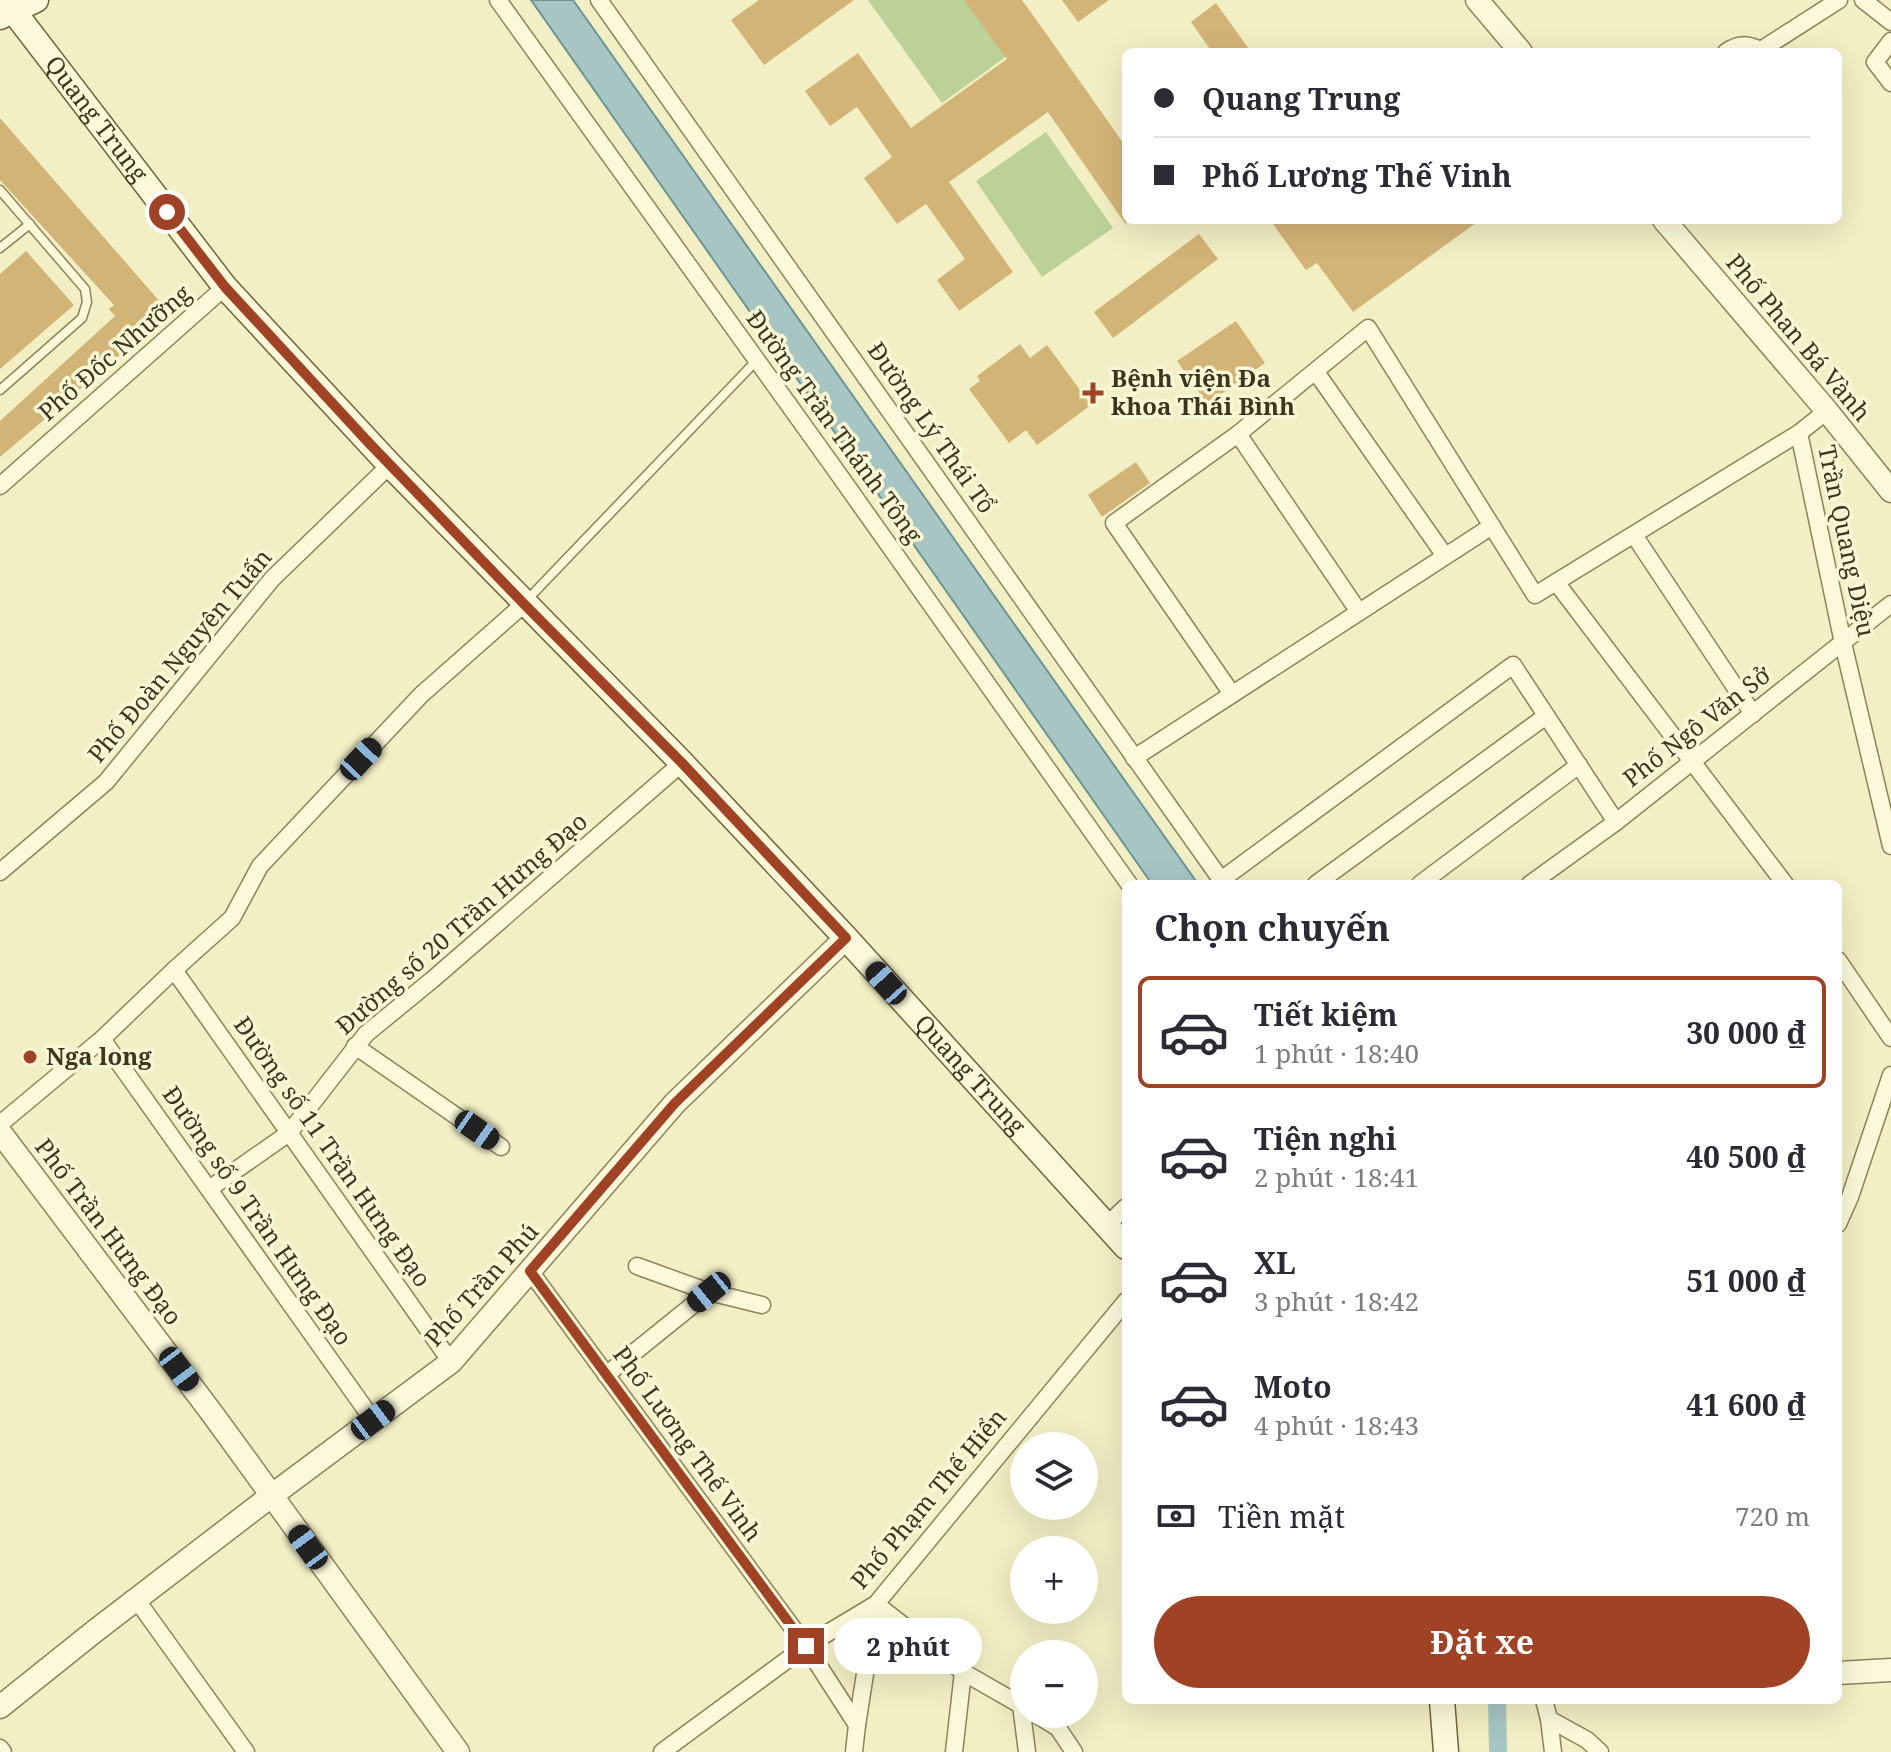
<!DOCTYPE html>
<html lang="vi">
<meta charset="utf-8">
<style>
body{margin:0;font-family:"Noto Serif",serif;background:#f7f7f7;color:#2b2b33;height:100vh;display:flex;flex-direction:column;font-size:30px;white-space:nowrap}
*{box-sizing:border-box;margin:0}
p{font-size:26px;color:#7c7c81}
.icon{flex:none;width:44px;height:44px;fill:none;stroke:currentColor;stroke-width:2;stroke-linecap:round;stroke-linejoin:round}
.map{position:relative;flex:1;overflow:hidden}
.panel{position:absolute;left:1122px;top:880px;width:720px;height:824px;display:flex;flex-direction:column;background:#fff;border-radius:12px;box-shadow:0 8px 32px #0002}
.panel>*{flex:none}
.top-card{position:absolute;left:1122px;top:48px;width:720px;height:176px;border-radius:12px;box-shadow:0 8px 32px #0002;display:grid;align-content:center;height:176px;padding:0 32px;background:#fff}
.tools{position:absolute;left:1010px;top:1432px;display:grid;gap:16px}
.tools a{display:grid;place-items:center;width:88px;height:88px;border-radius:50%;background:#fff;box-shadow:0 8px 32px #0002;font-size:40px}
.end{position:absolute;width:36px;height:36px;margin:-18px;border:10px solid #a24224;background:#fff;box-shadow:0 0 0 4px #fff}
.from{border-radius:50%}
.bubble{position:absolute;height:56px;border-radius:28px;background:#fff;box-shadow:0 8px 32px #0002;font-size:26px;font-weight:700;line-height:56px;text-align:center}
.car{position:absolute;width:24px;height:48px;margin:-24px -12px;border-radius:10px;box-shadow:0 0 6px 2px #0007;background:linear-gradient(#222 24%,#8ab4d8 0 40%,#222 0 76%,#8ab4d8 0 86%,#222 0)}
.top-card b{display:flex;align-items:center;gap:28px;height:76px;font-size:30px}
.top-card b+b{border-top:2px solid #e1e1e2}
.top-card i{width:20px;height:20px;background:#2b2b33}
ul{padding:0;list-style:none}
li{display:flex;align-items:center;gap:24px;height:112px;margin:0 16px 12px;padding:0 16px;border:4px solid transparent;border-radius:12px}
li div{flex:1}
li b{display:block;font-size:30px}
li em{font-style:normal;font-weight:700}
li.active{border-color:#a24224}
li>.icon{width:72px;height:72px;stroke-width:1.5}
h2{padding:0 32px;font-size:36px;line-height:96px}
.pay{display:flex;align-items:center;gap:20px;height:88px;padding:0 32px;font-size:30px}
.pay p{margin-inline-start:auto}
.cta{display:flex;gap:16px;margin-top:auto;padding:16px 32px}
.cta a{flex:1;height:92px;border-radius:48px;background:#a24224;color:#fff;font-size:32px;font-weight:700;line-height:92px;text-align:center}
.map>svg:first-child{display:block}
</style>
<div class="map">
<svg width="1891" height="1752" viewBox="0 0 1891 1752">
<rect width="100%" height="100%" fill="#f2efc4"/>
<!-- green -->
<g fill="#bcd197">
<polygon points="868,0 973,0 1011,53 942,103"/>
<polygon points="1046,132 1113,228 1042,277 976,181"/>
</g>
<!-- water -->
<polygon fill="#a6c5c3" stroke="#6c9494" stroke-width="2" points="531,0 573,0 1198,884 1152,884"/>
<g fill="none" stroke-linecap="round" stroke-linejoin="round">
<!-- canal -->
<polyline stroke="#a6c5c3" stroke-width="18" points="1497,1700 1498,1752"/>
</g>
<!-- building -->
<g fill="#d3b477">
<polygon points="759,0 854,0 764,65 731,20"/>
<polygon points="964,0 1022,0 1045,32 1126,147 1126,225 1048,112 949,182 1013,272 959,311 937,280 965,259 926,204 897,224 864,178 892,157 857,107 830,126 805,91 858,53 911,128 1007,59"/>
<polygon points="1062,0 1109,0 1078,22"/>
<polygon points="1216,3 1251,52 1212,52 1191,22"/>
<polygon points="0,118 161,303 157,324 0,457 0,421 115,316 109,309 114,305 0,180"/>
<polygon points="1270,220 1480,220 1353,312 1317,263 1306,270"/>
<polygon points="1199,234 1218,259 1113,338 1094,312"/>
<polygon points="26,251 74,305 0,369 0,274"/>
<polygon points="1236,321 1265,363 1207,404 1177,361"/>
<polygon points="1020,344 1030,358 1047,345 1091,405 1037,445 1026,430 1009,443 969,389 980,381 977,376"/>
<polygon points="1136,462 1150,483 1102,517 1088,495"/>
</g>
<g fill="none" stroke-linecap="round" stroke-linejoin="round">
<defs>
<g id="service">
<polyline points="0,190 85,289 87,302 82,318 0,390"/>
<polyline points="0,248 30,224"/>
<polyline points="527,600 757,360"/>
</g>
<g id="minor">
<polyline points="498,0 832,465 1129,884"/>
<polyline points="599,0 1224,884"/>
<polyline points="1863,0 1891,22"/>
<polyline points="1891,41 1875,62 1891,83"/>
<polyline points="1761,50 1839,0"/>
<path d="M1726,52C1740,42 1750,44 1764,52"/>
<polyline points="1316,372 1445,556"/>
<polyline points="1799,433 1843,643 1891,846"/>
<polyline points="1238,434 1359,612"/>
<polyline points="0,486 225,287"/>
<polyline points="1634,535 1753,714"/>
<polyline points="1556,582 1785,884"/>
<polyline points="1232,694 1114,523 1238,434 1368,328 1535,595 1799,433 1827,411"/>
<polyline points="1134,758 1492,526"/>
<polyline points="0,872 106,782 272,579 390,465"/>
<polyline points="1221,880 1513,665 1616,822"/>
<polyline points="1316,884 1546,716"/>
<polyline points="1420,884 1579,765"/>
<polyline points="1530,884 1616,822 1891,604"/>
<polyline points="1838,960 1891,1038"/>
<polyline points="174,970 451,1362"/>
<polyline points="102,1039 373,1420"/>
<polyline points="355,1046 501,1147"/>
<polyline points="0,1124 102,1039 174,970 232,918 260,866 421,695 524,604"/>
<polyline points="209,1189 289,1133 366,1034 432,980 682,763"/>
<polyline points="1838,1224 1850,1197 1891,1075"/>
<polyline points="1106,1226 1126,1207"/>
<polyline points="637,1266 709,1292 762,1305"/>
<polyline points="530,1271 806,1646 857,1725 854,1752"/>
<polyline points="606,1375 709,1292"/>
<polyline points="136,1599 246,1752"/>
<polyline points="1544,1700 1549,1719 1553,1752"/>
<polyline points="1021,1705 1027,1752"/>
<polyline points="1035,1714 1058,1728 1074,1752"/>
<polyline points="1549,1719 1587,1740 1600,1752"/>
<polyline points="857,1725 876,1604 963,1672 1024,1707"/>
<polyline points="0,1748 3,1752"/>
<polyline points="662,1752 806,1646 876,1604 1126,1301"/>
<polyline points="954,1752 963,1672"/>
</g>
<g id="tertiary">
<polyline points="1477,0 1521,52"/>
<polyline points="1664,220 1827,411 1891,491"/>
<polyline points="0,1132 214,1416 458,1752"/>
<polyline points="1838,1673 1891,1670"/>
<polyline points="0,1707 95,1631 271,1496 451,1362 675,1103 846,938"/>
</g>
<g id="secondary">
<path id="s1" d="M5,0L225,287L390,465L682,763L846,938L1126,1247"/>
<polyline points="0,17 36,0"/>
<polyline points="1442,1700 1446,1752"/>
</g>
</defs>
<!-- service casing -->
<use href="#service" stroke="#8e8259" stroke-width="11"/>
<!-- minor casing -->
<use href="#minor" stroke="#8e8259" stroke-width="19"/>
<!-- tertiary casing -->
<use href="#tertiary" stroke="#8e8259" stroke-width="25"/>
<!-- secondary casing -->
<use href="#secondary" stroke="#70633c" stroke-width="27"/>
<!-- service -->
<use href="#service" stroke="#fbf9d9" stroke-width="8"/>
<!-- minor -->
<use href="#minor" stroke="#fbf9d9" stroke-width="16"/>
<!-- tertiary -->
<use href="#tertiary" stroke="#fbf9d9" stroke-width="22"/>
<!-- secondary -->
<use href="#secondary" stroke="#fbf9d9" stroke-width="24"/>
</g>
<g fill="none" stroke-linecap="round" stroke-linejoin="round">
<!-- route -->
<polyline stroke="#a24224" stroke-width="10" points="167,212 225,287 369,443 524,604 682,763 846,938 675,1103 530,1271 806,1646"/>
</g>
<!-- markers -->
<g fill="#a24224" stroke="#f8f7d5" stroke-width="3">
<path d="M1089 381h8v8h8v8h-8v8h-8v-8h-8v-8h8z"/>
<circle cx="30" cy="1057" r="8"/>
</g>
<g text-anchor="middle" stroke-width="7" stroke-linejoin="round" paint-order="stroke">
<!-- street labels -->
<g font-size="24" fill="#3d351e" stroke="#f8f7d5">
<text dy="8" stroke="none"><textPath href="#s1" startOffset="150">Quang Trung</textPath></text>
<text transform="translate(1798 338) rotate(50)" y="8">Phố Phan Bá Vành</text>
<text transform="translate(115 353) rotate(-41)" y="8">Phố Đốc Nhưỡng</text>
<text transform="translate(834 427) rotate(54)" y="8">Đường Trần Thánh Tông</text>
<text transform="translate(931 428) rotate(55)" y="8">Đường Lý Thái Tổ</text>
<text transform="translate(1846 541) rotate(78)" y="8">Trần Quang Diệu</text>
<text transform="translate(180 656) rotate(-50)" y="8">Phố Đoàn Nguyên Tuấn</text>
<text transform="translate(1697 727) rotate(-38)" y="8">Phố Ngô Văn Sở</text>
<text transform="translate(462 924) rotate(-41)" y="8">Đường số 20 Trần Hưng Đạo</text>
<text dy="8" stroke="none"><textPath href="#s1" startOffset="1446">Quang Trung</textPath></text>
<text transform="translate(332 1152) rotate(55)" y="8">Đường số 11 Trần Hưng Đạo</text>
<text transform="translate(257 1216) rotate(55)" y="8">Đường số 9 Trần Hưng Đạo</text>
<text transform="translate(108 1232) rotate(53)" y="8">Phố Trần Hưng Đạo</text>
<text transform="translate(482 1285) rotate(-48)" y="8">Phố Trần Phú</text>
<text transform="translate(687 1444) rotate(54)" y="8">Phố Lương Thế Vinh</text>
<text transform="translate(929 1499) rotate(-50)" y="8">Phố Phạm Thế Hiển</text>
</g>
<!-- poi labels -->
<g font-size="24" font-weight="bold" fill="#3d351e" stroke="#f8f7d5" text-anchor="start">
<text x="1111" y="387">Bệnh viện Đa<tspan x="1111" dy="28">khoa Thái Bình</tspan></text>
<text x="46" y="1065">Nga long</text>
</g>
</g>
</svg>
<div class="tools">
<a><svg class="icon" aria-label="layers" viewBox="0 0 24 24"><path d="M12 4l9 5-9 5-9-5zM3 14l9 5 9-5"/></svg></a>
<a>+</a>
<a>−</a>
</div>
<i class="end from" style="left:167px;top:212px"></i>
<i class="end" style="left:806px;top:1646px"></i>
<div class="bubble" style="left:834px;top:1618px;width:148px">2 phút</div>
<i class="car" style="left:361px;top:759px;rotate:43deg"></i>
<i class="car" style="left:886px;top:983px;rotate:318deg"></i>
<i class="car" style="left:477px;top:1130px;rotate:125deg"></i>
<i class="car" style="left:709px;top:1292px;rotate:231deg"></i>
<i class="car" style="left:179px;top:1369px;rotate:143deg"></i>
<i class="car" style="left:373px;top:1420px;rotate:53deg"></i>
<i class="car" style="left:308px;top:1547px;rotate:324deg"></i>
<div class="top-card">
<b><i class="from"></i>Quang Trung</b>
<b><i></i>Phố Lương Thế Vinh</b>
</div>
<section class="panel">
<h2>Chọn chuyến</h2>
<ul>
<li class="active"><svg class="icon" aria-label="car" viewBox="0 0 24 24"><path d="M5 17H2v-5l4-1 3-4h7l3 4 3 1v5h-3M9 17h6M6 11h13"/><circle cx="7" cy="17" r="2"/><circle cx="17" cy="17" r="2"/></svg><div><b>Tiết kiệm</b><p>1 phút · 18:40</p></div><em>30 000 ₫</em></li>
<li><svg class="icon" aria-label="car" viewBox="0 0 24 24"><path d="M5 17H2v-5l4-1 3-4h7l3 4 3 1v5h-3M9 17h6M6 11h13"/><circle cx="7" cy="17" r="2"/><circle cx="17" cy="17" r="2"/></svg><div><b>Tiện nghi</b><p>2 phút · 18:41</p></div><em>40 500 ₫</em></li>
<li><svg class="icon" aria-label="car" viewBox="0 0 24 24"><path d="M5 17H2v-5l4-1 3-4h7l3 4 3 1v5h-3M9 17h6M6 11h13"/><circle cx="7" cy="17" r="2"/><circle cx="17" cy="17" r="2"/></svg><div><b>XL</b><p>3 phút · 18:42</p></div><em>51 000 ₫</em></li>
<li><svg class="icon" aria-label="car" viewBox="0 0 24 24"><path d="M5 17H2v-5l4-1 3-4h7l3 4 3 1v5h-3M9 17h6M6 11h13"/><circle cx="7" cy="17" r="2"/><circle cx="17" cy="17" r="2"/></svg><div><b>Moto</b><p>4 phút · 18:43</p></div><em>41 600 ₫</em></li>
</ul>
<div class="pay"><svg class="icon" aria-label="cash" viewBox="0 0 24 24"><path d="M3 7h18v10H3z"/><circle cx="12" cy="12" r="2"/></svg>Tiền mặt<p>720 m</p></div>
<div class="cta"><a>Đặt xe</a></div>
</section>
</div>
